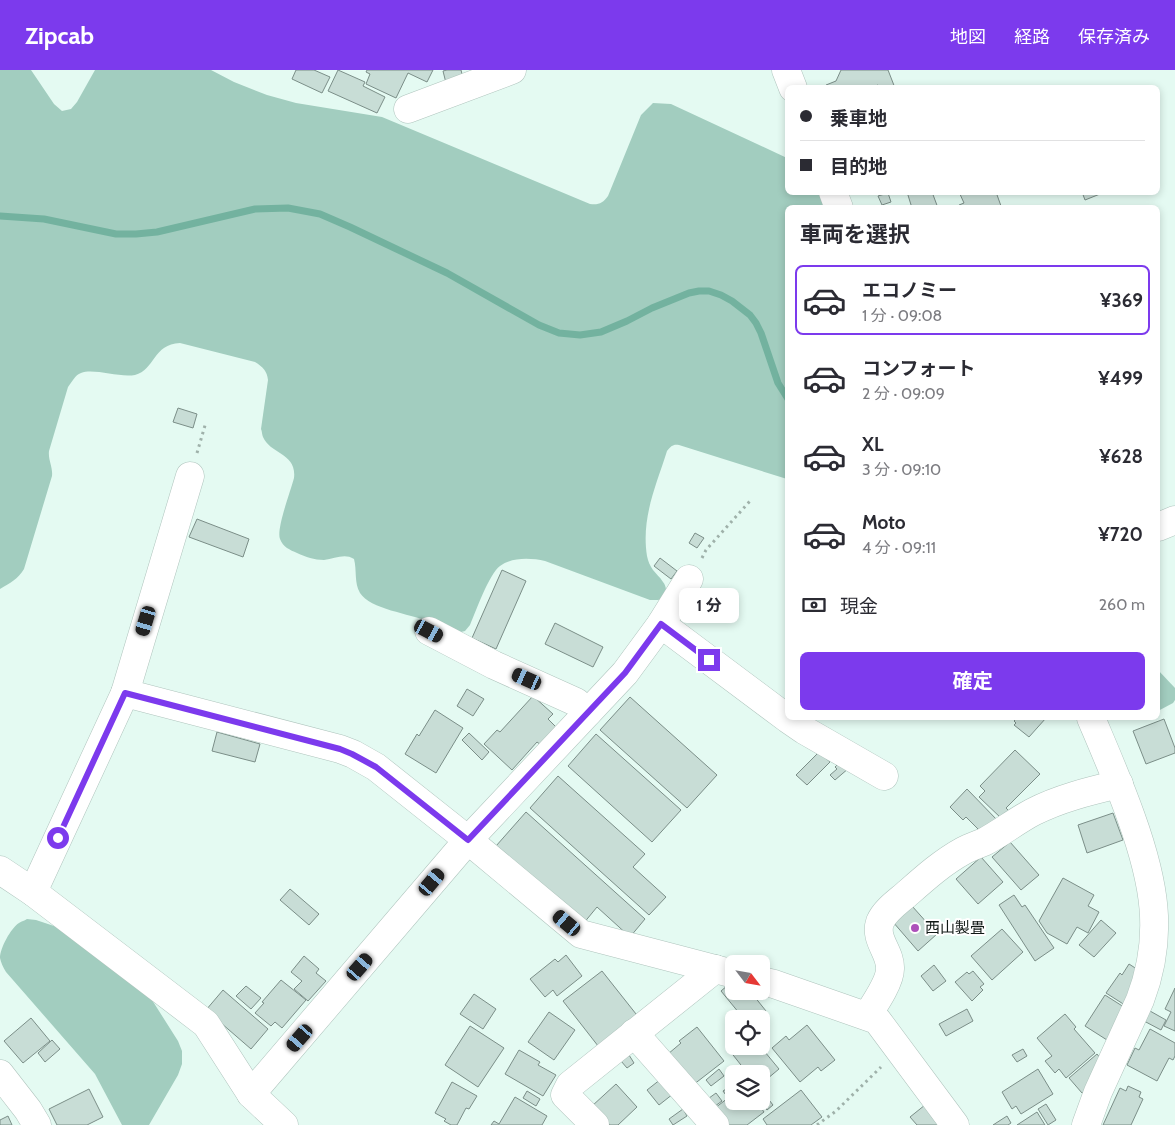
<!DOCTYPE html>
<html lang="ja">
<meta charset="utf-8">
<style>
body{margin:0;font-family:Cabin,"Noto Sans JP",sans-serif;background:#f7f7f7;color:#2b2b33;height:100vh;display:flex;flex-direction:column;font-size:19px;white-space:nowrap}
*{box-sizing:border-box;margin:0}
p{font-size:16px;color:#7c7c81}
.icon{flex:none;width:28px;height:28px;fill:none;stroke:currentColor;stroke-width:2;stroke-linecap:round;stroke-linejoin:round}
.map{position:relative;flex:1;overflow:hidden}
.side{position:absolute;left:785px;top:135px;width:375px;height:515px;display:flex;flex-direction:column;background:#fff;border-radius:8px;box-shadow:0 2px 8px #0003}
.side>*{flex:none}
.banner{position:absolute;left:785px;top:15px;width:375px;height:110px;border-radius:8px;box-shadow:0 2px 8px #0003;display:grid;align-content:center;height:110px;padding:0 15px;background:#fff}
.needle{width:32px;rotate:121deg}
.tools{position:absolute;left:725px;top:885px;display:grid;gap:10px}
.tools a{display:grid;place-items:center;width:45px;height:45px;border-radius:8px;background:#fff;box-shadow:0 2px 8px #0003;font-size:25px}
.end{position:absolute;width:22px;height:22px;margin:-11px;border:6px solid #7c3aed;background:#fff;box-shadow:0 0 0 2px #fff}
.from{border-radius:50%}
.bubble{position:absolute;height:35px;border-radius:8px;background:#fff;box-shadow:0 2px 8px #0003;font-size:16px;font-weight:700;line-height:35px;text-align:center}
.car{position:absolute;width:15px;height:30px;margin:-15px -8px;border-radius:6px;box-shadow:0 0 4px 1px #0007;background:linear-gradient(#222 24%,#8ab4d8 0 40%,#222 0 76%,#8ab4d8 0 86%,#222 0)}
.banner b{display:flex;align-items:center;gap:18px;height:48px;font-size:19px}
.banner b+b{border-top:1px solid #e1e1e2}
.banner i{width:12px;height:12px;background:#2b2b33}
ul{padding:0;list-style:none}
li{display:flex;align-items:center;gap:15px;height:70px;margin:0 10px 8px;padding:0 5px;border:2px solid transparent;border-radius:8px}
li div{flex:1}
li b{display:block;font-size:19px}
li em{font-style:normal;font-weight:700}
li.selected{border-color:#7c3aed}
li>.icon{width:45px;height:45px;stroke-width:1.5}
h2{padding:0 15px;font-size:22px;line-height:60px}
.pay{display:flex;align-items:center;gap:12px;height:55px;padding:0 15px;font-size:19px}
.pay p{margin-inline-start:auto}
.primary-button{display:flex;gap:10px;margin-top:auto;padding:10px 15px}
.primary-button a{flex:1;height:58px;border-radius:8px;background:#7c3aed;color:#fff;font-size:20px;font-weight:700;line-height:58px;text-align:center}
header{display:flex;align-items:center;gap:30px;box-sizing:border-box;height:70px;padding:0 25px;background:#7c3aed;color:#fff}
header strong{font-size:24px}
nav{display:flex;gap:28px;margin-inline-start:auto;font-size:18px}
.map>svg:first-child{display:block}
</style>
<header>
<strong>Zipcab</strong>
<nav><a>地図</a><a>経路</a><a>保存済み</a></nav>
</header>
<div class="map">
<svg width="1175" height="1055" viewBox="0 0 1175 1055">
<rect width="100%" height="100%" fill="#e4faf2"/>
<!-- green -->
<g fill="#a2cdbf">
<path d="M0,0H31L54,34L62,41L71,39L77,32L95,0H211L234,12L267,25L296,33L382,47L590,134C599,135 603,133 608,126L641,45L653,33L671,34L787,88L788,122L822,123L823,135L822,137L788,138L787,409L679,375C673,374 671,376 667,381C656,416 641,448 647,486C648,491 650,496 653,500C656,504 660,507 663,512C668,518 667,528 658,530C657,530 651,530 650,530L545,491C531,488 512,487 500,496C489,504 476,541 470,555L465,561L457,563C447,559 438,555 428,551C410,544 370,539 360,523C354,513 357,500 354,489C344,483 335,489 324,490C314,490 306,487 297,483C290,480 283,477 280,469C276,459 291,420 294,408C297,383 270,384 263,367C262,365 262,361 261,359L268,310C267,301 263,297 255,292L180,273C153,274 155,300 135,305C119,308 94,298 81,303C75,305 72,312 68,317L49,381C48,390 53,397 52,406L24,499C18,509 10,513 0,519Z"/>
<polygon points="1158,600 1175,618 1175,630 1173,633 1158,641"/>
<path d="M27,849L36,850L57,857L140,915L152,930L178,971L182,981V994L178,1005L149,1055H122L95,1004L6,902C3,897 1,893 0,888C0,878 11,858 19,853C22,851 24,851 27,849Z"/>
</g>
<g fill="none" stroke-linecap="round" stroke-linejoin="round">
<!-- stream -->
<polyline stroke="#73b29f" stroke-width="7" points="0,146 44,149 116,164 136,164 157,162 255,139 288,138 320,144 350,157 447,203 539,255 559,263 580,265 601,262 627,251 652,238 689,223 699,221 709,221 721,225 732,231 750,245 756,253 761,263 778,313 788,329"/>
</g>
<!-- building -->
<g fill="#c8ddd6" stroke="#7b8e88">
<polygon points="296,0 314,0 330,7 322,23 292,9"/>
<polygon points="338,0 365,12 363,16 385,27 377,43 328,21"/>
<polygon points="367,0 433,0 427,12 408,3 396,28 366,14 370,4 366,2"/>
<polygon points="447,0 461,0 463,8 446,13 443,1"/>
<polygon points="841,0 888,0 895,18 879,18 878,15 875,16 875,18 827,18 826,15 836,11"/>
<polygon points="907,122 932,122 938,138 912,138"/>
<polygon points="959,122 996,122 1001,136 995,138 960,138 959,135 964,133"/>
<polygon points="1082,122 1105,122 1085,130"/>
<polygon points="888,123 891,132 882,135 878,126"/>
<polygon points="178,338 197,344 193,358 173,352"/>
<polygon points="197,449 249,469 243,487 189,467"/>
<polygon points="695,463 704,468 697,478 689,473"/>
<polygon points="660,488 677,501 671,509 654,496"/>
<polygon points="502,500 526,511 496,579 472,568"/>
<polygon points="555,553 603,577 593,597 545,574"/>
<polygon points="467,619 484,629 473,646 457,636"/>
<polygon points="533,626 553,644 548,649 557,658 541,675 537,672 512,700 484,674 497,660 500,662"/>
<polygon points="630,627 717,705 687,738 600,660"/>
<polygon points="435,640 463,658 436,703 405,684 417,664 419,666"/>
<polygon points="1017,648 1046,648 1029,667 1014,655 1016,653 1014,651"/>
<polygon points="1164,649 1175,678 1175,683 1146,694 1133,661"/>
<polygon points="217,662 260,674 255,692 212,681"/>
<polygon points="469,663 489,682 482,690 462,670"/>
<polygon points="596,664 681,740 652,772 568,696"/>
<polygon points="1015,680 1040,704 1006,738 1010,742 1002,749 979,727 985,721 980,716"/>
<polygon points="819,682 830,692 807,715 796,705"/>
<polygon points="842,690 849,698 835,710 830,705 837,699 835,697"/>
<polygon points="558,706 645,784 633,797 666,827 649,845 530,738"/>
<polygon points="967,719 998,751 984,765 966,747 963,750 950,737"/>
<polygon points="526,742 645,849 630,867 597,837 583,854 496,776"/>
<polygon points="1113,743 1123,770 1087,783 1078,755"/>
<polygon points="1010,772 1039,805 1021,820 992,787"/>
<polygon points="981,787 1003,812 978,834 956,809"/>
<polygon points="1063,808 1094,825 1088,836 1099,842 1088,863 1077,857 1067,874 1047,863 1039,851"/>
<polygon points="290,819 319,844 309,855 280,830"/>
<polygon points="1014,825 1022,837 1025,835 1054,878 1035,891 999,835"/>
<polygon points="912,836 937,864 918,881 893,852"/>
<polygon points="1101,850 1116,863 1094,887 1079,875"/>
<polygon points="1002,859 1023,882 992,910 971,886"/>
<polygon points="566,885 582,906 557,926 553,920 545,927 530,909 555,889 558,892"/>
<polygon points="304,886 319,899 316,903 326,911 308,931 294,919 302,911 291,902"/>
<polygon points="1129,894 1143,903 1128,937 1106,923 1120,903 1122,905"/>
<polygon points="934,895 946,911 933,921 921,906"/>
<polygon points="602,901 640,949 602,981 563,931"/>
<polygon points="973,901 984,914 980,917 983,920 972,931 955,912 967,902 969,904"/>
<polygon points="281,910 306,930 282,958 275,952 271,956 255,943 264,933 262,932"/>
<polygon points="728,915 734,917 734,921 750,921 766,941 756,949 744,949 721,921"/>
<polygon points="246,916 261,928 251,939 236,926"/>
<polygon points="1175,918 1175,961 1164,956 1171,942 1165,939"/>
<polygon points="223,920 268,959 251,979 206,940"/>
<polygon points="474,924 496,939 483,959 460,944"/>
<polygon points="1105,925 1127,939 1107,970 1085,956"/>
<polygon points="967,939 973,951 946,966 939,954"/>
<polygon points="1150,941 1166,950 1161,960 1144,951"/>
<polygon points="549,942 575,960 554,990 528,972"/>
<polygon points="1065,944 1076,957 1074,959 1095,983 1066,1008 1059,999 1055,1003 1045,991 1052,986 1037,968"/>
<polygon points="31,948 50,971 23,993 4,971"/>
<polygon points="807,955 835,990 821,1001 818,997 800,1012 772,978 786,966 789,970"/>
<polygon points="470,956 504,978 478,1017 445,995"/>
<polygon points="697,957 724,991 693,1015 668,984 681,973 679,971"/>
<polygon points="1150,959 1175,973 1175,986 1173,990 1169,988 1157,1011 1127,995 1135,978 1139,980"/>
<polygon points="734,969 734,976 760,976 779,999 761,1014 761,1004 748,1004 726,976"/>
<polygon points="52,970 60,979 45,992 38,983"/>
<polygon points="1023,979 1027,986 1017,992 1012,985"/>
<polygon points="519,980 540,992 538,995 556,1005 543,1026 505,1004"/>
<polygon points="1097,984 1105,994 1096,1011 1082,1023 1069,1008"/>
<polygon points="629,985 634,993 627,998 621,991"/>
<polygon points="719,999 724,1006 711,1016 706,1010"/>
<polygon points="1038,999 1053,1024 1021,1044 1016,1036 1012,1039 1002,1022"/>
<polygon points="661,1009 673,1024 659,1035 647,1020"/>
<polygon points="452,1012 477,1026 469,1039 466,1038 457,1055 451,1055 444,1051 446,1049 435,1043"/>
<polygon points="616,1014 637,1037 618,1055 610,1055 592,1036"/>
<polygon points="734,1014 734,1031 756,1031 764,1042 747,1055 728,1055 715,1038 728,1028 723,1021"/>
<polygon points="1128,1016 1141,1022 1139,1027 1143,1029 1131,1055 1103,1055 1120,1018 1126,1021"/>
<polygon points="89,1019 103,1047 87,1055 57,1055 49,1039"/>
<polygon points="801,1020 822,1047 811,1055 767,1055 763,1049"/>
<polygon points="527,1021 540,1029 536,1036 523,1028"/>
<polygon points="762,1021 773,1035 767,1040 760,1031 761,1031"/>
<polygon points="716,1023 722,1031 711,1039 705,1031"/>
<polygon points="515,1027 547,1046 542,1055 491,1055 494,1051 499,1054"/>
<polygon points="1046,1034 1056,1050 1048,1055 1038,1039"/>
<polygon points="925,1035 942,1055 917,1055 910,1047"/>
<polygon points="683,1039 687,1046 673,1055 669,1049"/>
<polygon points="1037,1042 1045,1055 1017,1055"/>
<polygon points="8,1046 12,1055 0,1055 0,1050"/>
<polygon points="1007,1046 1011,1053 1008,1055 993,1055"/>
</g>
<g fill="none" stroke-linecap="round" stroke-linejoin="round">
<defs>
<g id="street">
<polyline points="786,0 793,18"/>
<polyline points="408,39 512,0"/>
<polyline points="833,122 839,138"/>
<polyline points="1158,457 1175,450"/>
<polyline points="661,554 788,649 804,660 884,706"/>
<polyline points="429,561 494,595 576,632 588,642"/>
<polyline points="125,623 340,679 353,684 376,697 468,770 581,864 734,904"/>
<polyline points="0,800 33,822 206,954 251,1024 284,1055"/>
<polyline points="33,822 125,623 190,406"/>
<polyline points="761,911 774,914 877,950 955,1055"/>
<path d="M867,946C874,935 890,912 890,899C891,882 874,870 880,852C885,840 899,831 909,822C926,807 943,792 963,781C970,777 977,775 984,772C1001,763 1016,751 1033,742C1060,728 1090,721 1119,714"/>
<polyline points="634,963 715,1055"/>
<polyline points="0,1004 28,1040 37,1055"/>
<polyline points="251,1024 468,770 625,603 661,554 689,509"/>
<polyline points="595,1055 565,1025 570,1015 715,899"/>
<path d="M1086,1055L1098,1022L1140,930C1165,865 1154,811 1131,747C1119,713 1105,681 1091,648"/>
</g>
</defs>
<!-- street casing -->
<use href="#street" stroke="#afc4bd" stroke-width="29"/>
<!-- path -->
<g stroke="#9fb1aa" stroke-width="3" stroke-dasharray="2.5 4" stroke-linecap="butt">
<polyline points="197,383 206,352"/>
<polyline points="702,488 706,480 750,431"/>
<polyline points="817,1055 836,1041 881,997"/>
</g>
<!-- street -->
<use href="#street" stroke="#fff" stroke-width="28"/>
</g>
<g fill="none" stroke-linecap="round" stroke-linejoin="round">
<!-- route -->
<polyline stroke="#7c3aed" stroke-width="6" points="58,768 125,623 340,679 352,684 376,697 468,770 625,603 661,554 709,590"/>
</g>
<!-- markers -->
<circle fill="#ad50ba" stroke="#fff" stroke-width="2" cx="915" cy="858" r="5"/>
<g text-anchor="middle" stroke-width="4" stroke-linejoin="round" paint-order="stroke">
<!-- poi labels -->
<g font-size="15" fill="#101815" stroke="#fff" text-anchor="start">
<text x="925" y="863">西山製畳</text>
</g>
</g>
</svg>
<div class="tools">
<a><svg class="needle" viewBox="-14 -14 28 28"><path d="M0-13l5 13h-10z" fill="#e53935"/><path d="M0 13l5-13h-10z" fill="#7c7c81"/></svg></a>
<a><svg class="icon" aria-label="locate" viewBox="0 0 24 24"><circle cx="12" cy="12" r="6"/><path d="M12 2v4M12 18v4M2 12h4M18 12h4"/></svg></a>
<a><svg class="icon" aria-label="layers" viewBox="0 0 24 24"><path d="M12 4l9 5-9 5-9-5zM3 14l9 5 9-5"/></svg></a>
</div>
<i class="end from" style="left:58px;top:768px"></i>
<i class="end" style="left:709px;top:590px"></i>
<div class="bubble" style="left:679px;top:518px;width:60px">1 分</div>
<i class="car" style="left:146px;top:551px;rotate:197deg"></i>
<i class="car" style="left:429px;top:561px;rotate:118deg"></i>
<i class="car" style="left:527px;top:609px;rotate:294deg"></i>
<i class="car" style="left:432px;top:812px;rotate:40deg"></i>
<i class="car" style="left:567px;top:853px;rotate:310deg"></i>
<i class="car" style="left:360px;top:897px;rotate:41deg"></i>
<i class="car" style="left:300px;top:968px;rotate:221deg"></i>
<div class="banner">
<b><i class="from"></i>乗車地</b>
<b><i></i>目的地</b>
</div>
<section class="side">
<h2>車両を選択</h2>
<ul>
<li class="selected"><svg class="icon" aria-label="car" viewBox="0 0 24 24"><path d="M5 17H2v-5l4-1 3-4h7l3 4 3 1v5h-3M9 17h6M6 11h13"/><circle cx="7" cy="17" r="2"/><circle cx="17" cy="17" r="2"/></svg><div><b>エコノミー</b><p>1 分 · 09:08</p></div><em>¥369</em></li>
<li><svg class="icon" aria-label="car" viewBox="0 0 24 24"><path d="M5 17H2v-5l4-1 3-4h7l3 4 3 1v5h-3M9 17h6M6 11h13"/><circle cx="7" cy="17" r="2"/><circle cx="17" cy="17" r="2"/></svg><div><b>コンフォート</b><p>2 分 · 09:09</p></div><em>¥499</em></li>
<li><svg class="icon" aria-label="car" viewBox="0 0 24 24"><path d="M5 17H2v-5l4-1 3-4h7l3 4 3 1v5h-3M9 17h6M6 11h13"/><circle cx="7" cy="17" r="2"/><circle cx="17" cy="17" r="2"/></svg><div><b>XL</b><p>3 分 · 09:10</p></div><em>¥628</em></li>
<li><svg class="icon" aria-label="car" viewBox="0 0 24 24"><path d="M5 17H2v-5l4-1 3-4h7l3 4 3 1v5h-3M9 17h6M6 11h13"/><circle cx="7" cy="17" r="2"/><circle cx="17" cy="17" r="2"/></svg><div><b>Moto</b><p>4 分 · 09:11</p></div><em>¥720</em></li>
</ul>
<div class="pay"><svg class="icon" aria-label="cash" viewBox="0 0 24 24"><path d="M3 7h18v10H3z"/><circle cx="12" cy="12" r="2"/></svg>現金<p>260 m</p></div>
<div class="primary-button"><a>確定</a></div>
</section>
</div>
